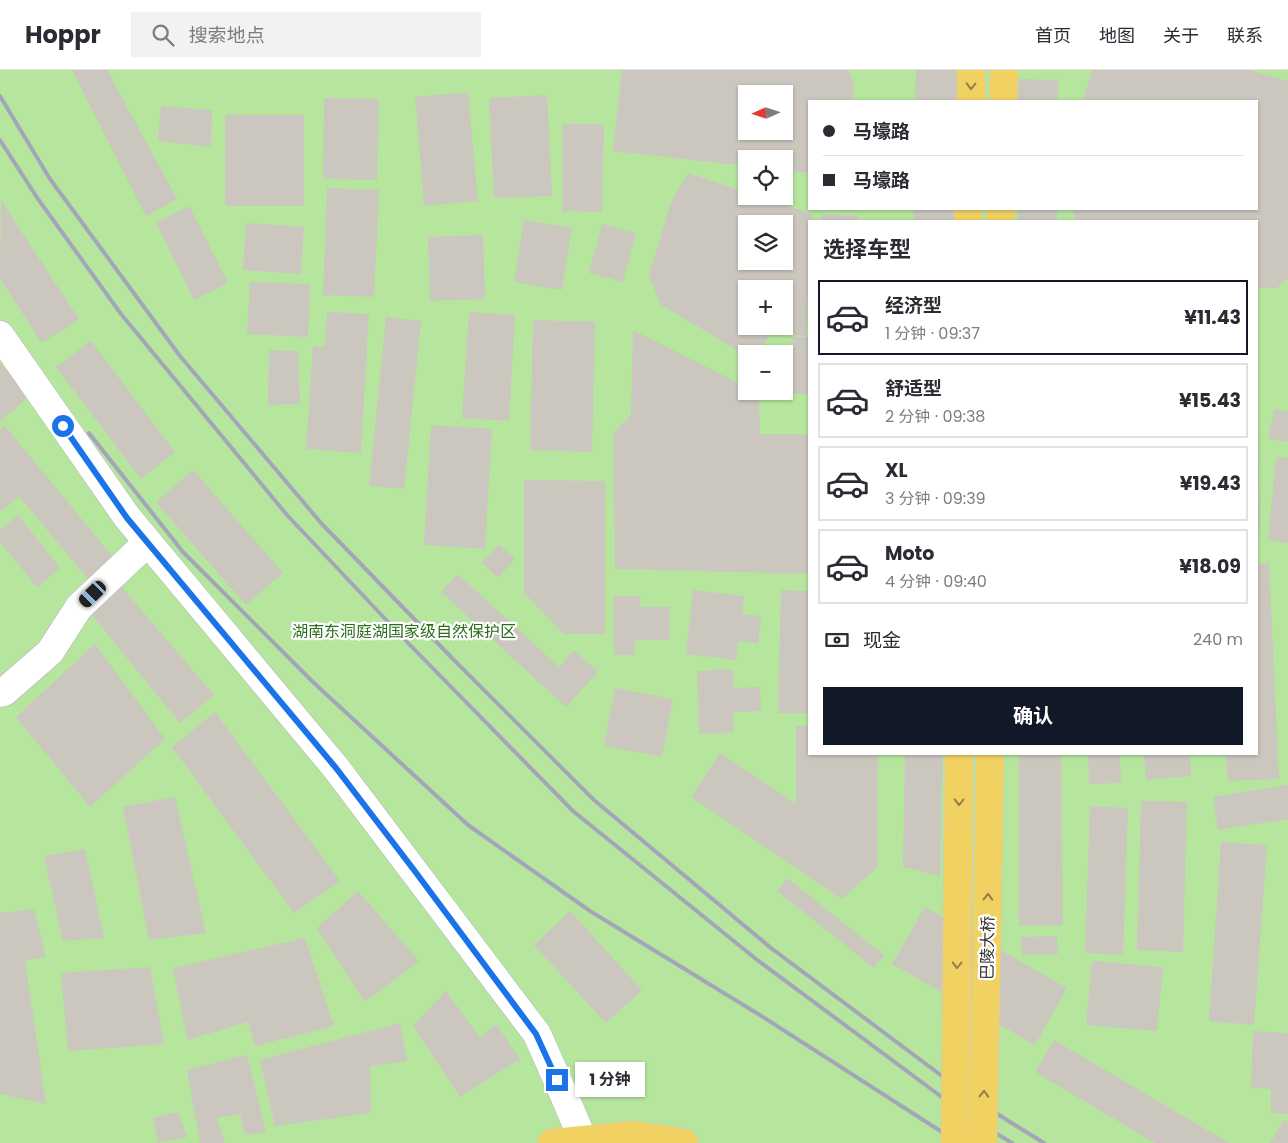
<!DOCTYPE html>
<html lang="zh">
<meta charset="utf-8">
<style>
body{margin:0;font-family:Poppins,"Noto Sans SC",sans-serif;background:#f2f2f3;color:#2b2b33;height:100vh;display:flex;flex-direction:column;font-size:19px;white-space:nowrap}
*{box-sizing:border-box;margin:0}
p{font-size:16px;color:#7c7c81}
.icon{flex:none;width:28px;height:28px;fill:none;stroke:currentColor;stroke-width:2;stroke-linecap:round;stroke-linejoin:round}
.map{position:relative;flex:1;overflow:hidden}
.details{position:absolute;left:808px;top:150px;width:450px;height:535px;display:flex;flex-direction:column;background:#fff;border-radius:0px;box-shadow:0 1px 4px #0004}
.details>*{flex:none}
.banner{position:absolute;left:808px;top:30px;width:450px;height:110px;border-radius:0px;box-shadow:0 1px 4px #0004;display:grid;align-content:center;height:110px;padding:0 15px;background:#fff}
.needle{width:32px;rotate:267deg}
.tools{position:absolute;left:738px;top:15px;display:grid;gap:10px}
.tools a{display:grid;place-items:center;width:55px;height:55px;border-radius:0px;background:#fff;box-shadow:0 1px 4px #0004;font-size:25px}
.end{position:absolute;width:22px;height:22px;margin:-11px;border:6px solid #1a73e8;background:#fff;box-shadow:0 0 0 2px #fff}
.from{border-radius:50%}
.bubble{position:absolute;height:35px;border-radius:0px;background:#fff;box-shadow:0 1px 4px #0004;font-size:16px;font-weight:700;line-height:35px;text-align:center}
.car{position:absolute;width:15px;height:30px;margin:-15px -8px;border-radius:6px;box-shadow:0 0 4px 1px #0007;background:linear-gradient(#222 24%,#8ab4d8 0 40%,#222 0 76%,#8ab4d8 0 86%,#222 0)}
.banner b{display:flex;align-items:center;gap:18px;height:48px;font-size:19px}
.banner b+b{border-top:1px solid #e1e1e2}
.banner i{width:12px;height:12px;background:#2b2b33}
ul{padding:0;list-style:none}
li{display:flex;align-items:center;gap:15px;height:75px;margin:0 10px 8px;padding:0 5px;border:2px solid #e1e1e2;border-radius:0px}
li div{flex:1}
li b{display:block;font-size:19px}
li em{font-style:normal;font-weight:700}
li.active{border-color:#111827}
li>.icon{width:45px;height:45px;stroke-width:1.5}
h2{padding:0 15px;font-size:22px;line-height:60px}
.pay{display:flex;align-items:center;gap:12px;height:55px;padding:0 15px;font-size:19px}
.pay p{margin-inline-start:auto}
.action{display:flex;gap:10px;margin-top:auto;padding:10px 15px}
.action a{flex:1;height:58px;border-radius:0px;background:#111827;color:#fff;font-size:20px;font-weight:700;line-height:58px;text-align:center}
header{display:flex;align-items:center;gap:30px;box-sizing:border-box;height:70px;padding:0 25px;background:#fff;border-bottom:1px solid #e1e1e2}
header strong{font-size:24px}
nav{display:flex;gap:28px;margin-inline-start:auto;font-size:18px}
.search{width:350px;height:45px;background:#f2f2f3;display:flex;align-items:center;gap:12px;box-sizing:border-box;padding:0 18px;border-radius:0px;color:#7c7c81;font-size:19px}
.map>svg:first-child{display:block}
</style>
<header>
<strong>Hoppr</strong>
<div class="search"><svg class="icon" aria-label="search" viewBox="0 0 24 24"><circle cx="10" cy="10" r="6"/><path d="M15 15l6 6"/></svg>搜索地点</div>
<nav><a>首页</a><a>地图</a><a>关于</a><a>联系</a></nav>
</header>
<div class="map">
<svg width="1288" height="1073" viewBox="0 0 1288 1073">
<rect width="100%" height="100%" fill="#efe9e1"/>
<!-- green -->
<path fill="#b6e59e" fill-rule="evenodd" d="M0,0H1288V1073H0ZM746,24H784V61H746ZM809,31H1256V139H809ZM746,89H784V126H746ZM809,151H1256V684H809ZM746,154H784V191H746ZM746,219H784V256H746ZM746,284H784V321H746Z"/>
<!-- building -->
<g fill="#cbc7bf" fill-rule="evenodd">
<polygon points="72,0 107,0 177,129 146,146"/>
<path d="M622,0H848L854,14L852,31H809V103L784,100V89H746V96L613,81ZM746,24H784V61H746Z"/>
<polygon points="916,0 958,0 957,31 915,31"/>
<polygon points="1092,0 1248,0 1288,11 1288,208 1277,218 1256,218 1256,151 1074,151 1074,139 1256,139 1256,31 1083,31"/>
<polygon points="1019,9 1058,10 1058,31 1018,31"/>
<polygon points="468,22 478,131 424,136 415,27"/>
<polygon points="547,25 552,126 494,128 489,28"/>
<polygon points="324,28 379,29 377,110 323,109"/>
<polygon points="161,36 212,40 211,77 158,71"/>
<rect x="225" y="45" width="79" height="91"/>
<polygon points="563,54 604,54 602,142 562,141"/>
<path d="M688,103L746,122V126H758L812,144V151H809V207L806,266L770,264L758,284H746V285L661,235L649,206L671,132ZM746,154H784V191H746ZM746,219H784V256H746Z"/>
<polygon points="327,118 379,120 374,227 323,225"/>
<polygon points="1,131 79,249 42,273 0,209"/>
<polygon points="189,136 228,213 194,230 156,153"/>
<polygon points="914,139 955,139 955,151 913,151"/>
<polygon points="1018,139 1057,139 1057,151 1017,151"/>
<polygon points="822,144 858,146 858,151 821,151"/>
<polygon points="524,150 572,158 562,220 514,212"/>
<polygon points="246,153 304,157 301,204 243,200"/>
<polygon points="602,154 636,163 623,212 589,203"/>
<polygon points="483,165 485,229 430,231 428,167"/>
<polygon points="250,212 310,214 308,267 247,264"/>
<polygon points="327,242 369,244 361,383 306,379 313,276 325,277"/>
<polygon points="469,242 515,245 509,351 462,348"/>
<polygon points="386,247 421,251 404,419 369,416"/>
<polygon points="533,250 595,252 592,382 530,380"/>
<polygon points="633,260 746,317 746,321 754,321 759,324 760,364 809,364 809,504 615,499 613,364 631,345"/>
<polygon points="793,267 809,267 809,324 792,324"/>
<polygon points="91,271 175,382 141,409 56,297"/>
<polygon points="269,280 298,281 300,334 268,335"/>
<polygon points="0,293 29,326 0,352"/>
<polygon points="1275,339 1288,342 1288,372 1268,368"/>
<polygon points="1256,351 1258,351 1260,462 1256,462"/>
<polygon points="4,355 113,487 88,509 19,426 0,442 0,359"/>
<polygon points="431,355 492,359 485,479 424,475"/>
<polygon points="1276,387 1288,388 1288,473 1268,470"/>
<polygon points="193,400 283,503 246,535 156,432"/>
<polygon points="524,410 605,411 605,564 564,564 524,523"/>
<polygon points="18,445 60,498 37,517 0,472 0,460"/>
<polygon points="499,474 515,489 498,508 482,493"/>
<polygon points="1269,493 1279,709 1228,711 1226,684 1256,684 1256,494"/>
<polygon points="458,504 559,597 574,580 598,602 566,637 441,522"/>
<polygon points="120,515 214,625 180,653 91,544"/>
<polygon points="693,520 744,526 742,544 761,546 758,573 738,571 736,590 686,584"/>
<polygon points="781,520 809,521 809,643 778,643"/>
<polygon points="613,526 641,526 640,537 670,537 670,570 635,570 635,585 614,585"/>
<polygon points="95,574 165,669 90,737 16,647"/>
<polygon points="733,599 734,618 760,617 761,641 733,642 734,662 699,664 697,601"/>
<polygon points="615,618 673,629 662,687 604,676"/>
<polygon points="215,642 340,811 294,843 172,677"/>
<polygon points="796,656 809,656 809,684 878,684 878,796 842,829 691,727 720,683 796,734"/>
<polygon points="905,684 943,684 940,806 903,797"/>
<polygon points="1019,684 1061,684 1063,855 1019,856"/>
<polygon points="1088,684 1120,684 1121,713 1089,714"/>
<polygon points="1144,684 1190,684 1191,706 1146,710"/>
<polygon points="1288,715 1288,749 1218,760 1213,727"/>
<polygon points="175,727 206,863 149,870 123,737"/>
<polygon points="1141,731 1187,732 1183,882 1137,880"/>
<polygon points="1090,736 1128,738 1123,885 1085,883"/>
<polygon points="1221,772 1267,775 1254,955 1209,951"/>
<polygon points="85,779 104,868 63,871 44,786"/>
<polygon points="787,808 884,885 874,898 777,821"/>
<polygon points="358,821 419,891 365,932 317,858"/>
<polygon points="925,837 1067,918 1035,975 892,894"/>
<polygon points="34,839 46,887 25,890 46,1034 0,1024 0,843"/>
<polygon points="570,841 642,920 606,953 534,875"/>
<polygon points="1057,866 1058,884 1022,885 1021,867"/>
<polygon points="305,868 334,956 255,976 248,952 187,970 173,898"/>
<polygon points="1092,891 1163,897 1157,961 1086,955"/>
<polygon points="150,897 164,974 68,981 61,903"/>
<polygon points="446,921 480,968 496,954 520,989 460,1027 413,956"/>
<polygon points="400,953 407,991 370,996 371,1043 275,1056 260,990"/>
<polygon points="1253,961 1288,963 1288,1044 1271,1043 1271,1019 1251,1018"/>
<polygon points="1054,970 1229,1073 1155,1073 1035,1002"/>
<polygon points="247,985 266,1062 245,1065 240,1044 217,1048 225,1073 200,1073 187,1000"/>
<polygon points="178,1042 187,1067 158,1073 153,1048"/>
<polygon points="1284,1050 1288,1052 1288,1073 1270,1073"/>
</g>
<g fill="none" stroke-linecap="round" stroke-linejoin="round">
<defs>
<g id="minor">
<polyline points="0,265 127,447 336,698 537,964 564,1025 583,1070"/>
<polyline points="0,623 4,622 50,582 79,537 148,472"/>
</g>
<g id="major">
<polyline points="971,31 971,0"/>
<polyline points="1003,31 1004,0"/>
<polyline points="968,151 968,139"/>
<polyline points="1000,151 1001,139"/>
<polyline points="552,1073 634,1065 684,1073"/>
</g>
</defs>
<!-- minor casing -->
<use href="#minor" stroke="#b4b7c1" stroke-width="29"/>
<!-- major casing -->
<use href="#major" stroke="#c9c9c9" stroke-width="29"/>
<!-- minor -->
<use href="#minor" stroke="#fff" stroke-width="28"/>
<!-- major -->
<use href="#major" stroke="#f2d163" stroke-width="28"/>
<!-- rail -->
<g stroke="#a3a6b8" stroke-width="4">
<polyline points="0,26 50,109 180,286 321,453 453,589 594,730 771,878 970,1027 1044,1073"/>
<polyline points="0,70 38,129 121,244 287,445 408,573 573,741 756,889 966,1045 1012,1073"/>
<polyline points="89,363 183,482 314,613 468,755 590,841 763,947 959,1073"/>
</g>
<defs>
<g id="major-bridge">
<polyline points="955,1073 959,684"/>
<polyline points="983,1073 990,684"/>
</g>
</defs>
<!-- major-bridge casing -->
<use href="#major-bridge" stroke="#c9c9c9" stroke-width="29" stroke-linecap="butt"/>
<!-- major-bridge -->
<use href="#major-bridge" stroke="#f2d163" stroke-width="28"/>
</g>
<!-- one-way arrows -->
<defs><path id="oneway-chevron" d="M-2-3.5L2.5 0L-2 3.5" fill="none" stroke-width="1.6" stroke-linecap="round" stroke-linejoin="round" transform="scale(1.25)"/></defs>
<g stroke="#908048">
<use href="#oneway-chevron" transform="translate(971 16) rotate(91)"/>
<use href="#oneway-chevron" transform="translate(959 732) rotate(91)"/>
<use href="#oneway-chevron" transform="translate(988 827) rotate(-89)"/>
<use href="#oneway-chevron" transform="translate(957 895) rotate(91)"/>
<use href="#oneway-chevron" transform="translate(984 1024) rotate(-89)"/>
</g>
<g fill="none" stroke-linecap="round" stroke-linejoin="round">
<!-- route -->
<polyline stroke="#1a73e8" stroke-width="6" points="63,356 127,448 336,698 414,800 536,964 557,1010"/>
</g>
<g text-anchor="middle" stroke-width="4.5" stroke-linejoin="round" paint-order="stroke">
<!-- park labels -->
<g font-size="16" fill="#2c6e1b" stroke="#fff">
<text x="404" y="567">湖南东洞庭湖国家级自然保护区</text>
</g>
<!-- street labels -->
<g font-size="16" fill="#2e2e2e" stroke="#fff">
<text transform="translate(987 878) rotate(-89)" y="6">巴陵大桥</text>
</g>
</g>
</svg>
<div class="tools">
<a><svg class="needle" viewBox="-14 -14 28 28"><path d="M0-13l5 13h-10z" fill="#e53935"/><path d="M0 13l5-13h-10z" fill="#7c7c81"/></svg></a>
<a><svg class="icon" aria-label="locate" viewBox="0 0 24 24"><circle cx="12" cy="12" r="6"/><path d="M12 2v4M12 18v4M2 12h4M18 12h4"/></svg></a>
<a><svg class="icon" aria-label="layers" viewBox="0 0 24 24"><path d="M12 4l9 5-9 5-9-5zM3 14l9 5 9-5"/></svg></a>
<a>+</a>
<a>−</a>
</div>
<i class="end from" style="left:63px;top:356px"></i>
<i class="end" style="left:557px;top:1010px"></i>
<div class="bubble" style="left:575px;top:992px;width:70px">1 分钟</div>
<i class="car" style="left:93px;top:524px;rotate:226deg"></i>
<div class="banner">
<b><i class="from"></i>马壕路</b>
<b><i></i>马壕路</b>
</div>
<section class="details">
<h2>选择车型</h2>
<ul>
<li class="active"><svg class="icon" aria-label="car" viewBox="0 0 24 24"><path d="M5 17H2v-5l4-1 3-4h7l3 4 3 1v5h-3M9 17h6M6 11h13"/><circle cx="7" cy="17" r="2"/><circle cx="17" cy="17" r="2"/></svg><div><b>经济型</b><p>1 分钟 · 09:37</p></div><em>¥11.43</em></li>
<li><svg class="icon" aria-label="car" viewBox="0 0 24 24"><path d="M5 17H2v-5l4-1 3-4h7l3 4 3 1v5h-3M9 17h6M6 11h13"/><circle cx="7" cy="17" r="2"/><circle cx="17" cy="17" r="2"/></svg><div><b>舒适型</b><p>2 分钟 · 09:38</p></div><em>¥15.43</em></li>
<li><svg class="icon" aria-label="car" viewBox="0 0 24 24"><path d="M5 17H2v-5l4-1 3-4h7l3 4 3 1v5h-3M9 17h6M6 11h13"/><circle cx="7" cy="17" r="2"/><circle cx="17" cy="17" r="2"/></svg><div><b>XL</b><p>3 分钟 · 09:39</p></div><em>¥19.43</em></li>
<li><svg class="icon" aria-label="car" viewBox="0 0 24 24"><path d="M5 17H2v-5l4-1 3-4h7l3 4 3 1v5h-3M9 17h6M6 11h13"/><circle cx="7" cy="17" r="2"/><circle cx="17" cy="17" r="2"/></svg><div><b>Moto</b><p>4 分钟 · 09:40</p></div><em>¥18.09</em></li>
</ul>
<div class="pay"><svg class="icon" aria-label="cash" viewBox="0 0 24 24"><path d="M3 7h18v10H3z"/><circle cx="12" cy="12" r="2"/></svg>现金<p>240 m</p></div>
<div class="action"><a>确认</a></div>
</section>
</div>
